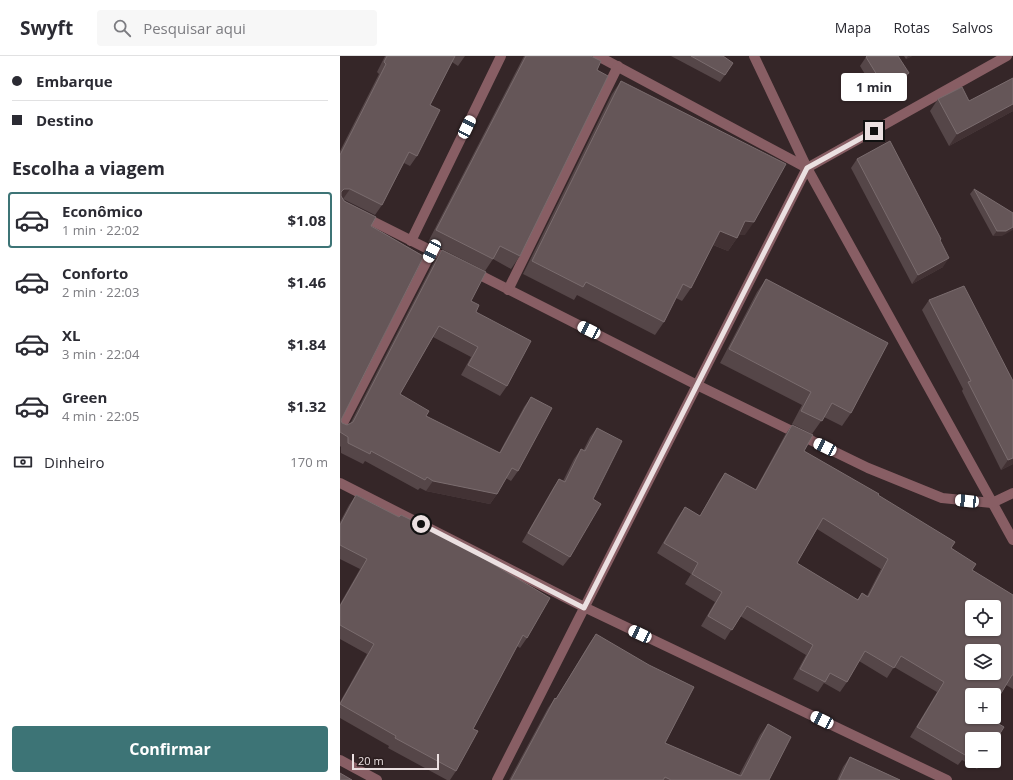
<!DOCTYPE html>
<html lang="pt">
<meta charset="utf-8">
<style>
body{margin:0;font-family:"Open Sans",sans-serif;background:#f7f7f7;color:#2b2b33;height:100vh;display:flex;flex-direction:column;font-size:15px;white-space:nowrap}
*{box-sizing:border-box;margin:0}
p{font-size:13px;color:#7c7c81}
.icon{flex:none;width:22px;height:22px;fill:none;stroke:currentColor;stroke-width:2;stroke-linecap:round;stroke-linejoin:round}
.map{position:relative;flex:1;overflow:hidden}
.details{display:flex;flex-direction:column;background:#fff;width:340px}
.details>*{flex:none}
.hud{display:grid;align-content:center;height:88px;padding:0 12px;background:#fff}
.buttons{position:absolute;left:625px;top:544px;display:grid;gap:8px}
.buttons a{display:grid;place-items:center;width:36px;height:36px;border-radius:4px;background:#fff;box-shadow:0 1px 3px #0004;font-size:20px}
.scale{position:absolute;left:12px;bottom:10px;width:87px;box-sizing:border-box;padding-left:4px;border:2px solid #ebe0e1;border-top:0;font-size:11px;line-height:14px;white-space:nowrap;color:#ebe0e1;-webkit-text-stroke:3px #2b1d1e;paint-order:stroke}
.end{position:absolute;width:18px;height:18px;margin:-9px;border:5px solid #ebe0e1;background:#111;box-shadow:0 0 0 2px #111}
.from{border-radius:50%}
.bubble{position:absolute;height:28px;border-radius:4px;background:#fff;box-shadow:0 1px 3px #0004;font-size:13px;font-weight:700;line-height:28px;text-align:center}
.car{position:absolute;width:12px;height:24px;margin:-12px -6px;border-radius:5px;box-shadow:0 0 3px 1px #0007;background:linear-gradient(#fff 24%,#345 0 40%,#fff 0 76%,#345 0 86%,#fff 0)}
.hud b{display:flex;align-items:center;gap:14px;height:38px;font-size:15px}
.hud b+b{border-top:1px solid #e1e1e2}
.hud i{width:10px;height:10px;background:#2b2b33}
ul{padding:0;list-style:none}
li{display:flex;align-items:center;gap:12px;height:56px;margin:0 8px 6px;padding:0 4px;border:2px solid transparent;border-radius:4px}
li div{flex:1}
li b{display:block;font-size:15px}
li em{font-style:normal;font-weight:700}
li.active{border-color:#3d7476}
li>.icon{width:36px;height:36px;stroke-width:1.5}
h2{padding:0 12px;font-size:18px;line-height:48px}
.pay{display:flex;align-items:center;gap:10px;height:44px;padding:0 12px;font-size:15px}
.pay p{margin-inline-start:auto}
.primary-button{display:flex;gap:8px;margin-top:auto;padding:8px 12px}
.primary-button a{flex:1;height:46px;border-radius:4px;background:#3d7476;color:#fff;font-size:16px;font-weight:700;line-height:46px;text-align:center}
header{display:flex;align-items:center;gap:24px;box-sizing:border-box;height:56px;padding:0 20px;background:#fff;border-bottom:1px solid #e1e1e2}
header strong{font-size:19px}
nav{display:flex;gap:22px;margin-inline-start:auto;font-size:14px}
.search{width:280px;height:36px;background:#f7f7f7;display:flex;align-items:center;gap:10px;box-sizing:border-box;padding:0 14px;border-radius:4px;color:#7c7c81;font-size:15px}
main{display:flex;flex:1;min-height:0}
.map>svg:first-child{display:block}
</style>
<header>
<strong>Swyft</strong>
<div class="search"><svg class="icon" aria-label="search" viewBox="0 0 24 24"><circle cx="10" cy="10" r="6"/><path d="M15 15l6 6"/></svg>Pesquisar aqui</div>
<nav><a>Mapa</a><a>Rotas</a><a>Salvos</a></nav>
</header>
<main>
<section class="details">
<div class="hud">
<b><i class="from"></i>Embarque</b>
<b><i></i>Destino</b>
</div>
<h2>Escolha a viagem</h2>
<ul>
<li class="active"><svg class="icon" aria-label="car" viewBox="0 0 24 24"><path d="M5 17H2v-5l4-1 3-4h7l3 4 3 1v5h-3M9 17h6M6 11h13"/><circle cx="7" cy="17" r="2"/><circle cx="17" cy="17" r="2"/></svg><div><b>Econômico</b><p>1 min · 22:02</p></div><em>$1.08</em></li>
<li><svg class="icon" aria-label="car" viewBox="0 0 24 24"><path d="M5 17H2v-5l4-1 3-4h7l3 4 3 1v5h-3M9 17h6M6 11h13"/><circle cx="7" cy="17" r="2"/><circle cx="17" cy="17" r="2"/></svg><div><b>Conforto</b><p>2 min · 22:03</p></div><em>$1.46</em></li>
<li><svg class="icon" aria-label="car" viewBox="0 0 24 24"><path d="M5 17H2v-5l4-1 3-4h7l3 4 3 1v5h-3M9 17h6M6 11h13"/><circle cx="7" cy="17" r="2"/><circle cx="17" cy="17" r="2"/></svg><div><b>XL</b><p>3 min · 22:04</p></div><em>$1.84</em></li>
<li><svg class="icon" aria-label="car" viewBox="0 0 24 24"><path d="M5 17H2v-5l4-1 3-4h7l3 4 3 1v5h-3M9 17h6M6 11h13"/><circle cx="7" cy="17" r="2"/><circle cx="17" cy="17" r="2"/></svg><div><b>Green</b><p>4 min · 22:05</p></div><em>$1.32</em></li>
</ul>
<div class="pay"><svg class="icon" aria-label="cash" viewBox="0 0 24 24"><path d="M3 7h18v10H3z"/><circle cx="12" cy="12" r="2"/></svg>Dinheiro<p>170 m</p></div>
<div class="primary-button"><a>Confirmar</a></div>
</section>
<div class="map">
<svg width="673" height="724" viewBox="0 0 673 724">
<rect width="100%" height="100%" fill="#352628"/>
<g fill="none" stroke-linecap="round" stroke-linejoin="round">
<!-- minor -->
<g stroke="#885e64" stroke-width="10">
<polyline points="258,0 467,112"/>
<polyline points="414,0 467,112 673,484"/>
<polyline points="0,149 110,204"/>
<polyline points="71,185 161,0"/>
<polyline points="132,215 357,329 528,412 602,442 652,447 673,437"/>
<polyline points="168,234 278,10"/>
<polyline points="0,373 92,195"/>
<polyline points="0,427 244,551 607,724"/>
<polyline points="0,704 37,724"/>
<polyline points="157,724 467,112 667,0"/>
</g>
</g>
<!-- wall -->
<g fill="#554648" fill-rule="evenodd">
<polygon points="45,0 125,0 118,10 112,6 90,49 77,100 70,110 64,107 42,149 35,159 3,143 31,170 82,199 90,188 1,364 2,367 7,369 10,368 95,204 102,194 131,245 167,330 160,340 121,319 131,301 93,281 60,338 86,360 159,397 184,351 191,341 178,415 171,425 166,422 157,438 150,448 86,435 80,432 78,434 25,405 23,408 1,397 1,391 0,390 0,95 39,18 37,16"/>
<polygon points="184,0 251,0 257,14 180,200 171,213 153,203 145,215 88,186"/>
<polygon points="331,0 383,0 385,19 380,26"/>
<polygon points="564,0 572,0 566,3"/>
<polygon points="526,1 569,17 562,26 539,41 520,10"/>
<polygon points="673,22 673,55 609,90 590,55 598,43 629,45"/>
<polygon points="281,25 405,179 399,179 388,195 373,189 351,232 342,245 336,242 324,266 315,279 237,239 234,244 183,218 272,38"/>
<polygon points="517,103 600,184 603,211 572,228 511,112"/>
<polygon points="634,133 662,180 653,180 630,138"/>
<polygon points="426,223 511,357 502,370 484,361 472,378 452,368 462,349 380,307 417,236"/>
<polygon points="589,244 673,325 673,408 661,414 622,335 623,333 582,254"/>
<path d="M452,369L464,395L538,439L611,492L632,514L673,539V633L666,629L632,683V705H643L637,713L622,704L618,709L570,681L597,636L554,611L547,622L519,605L507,626L500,636L484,627L478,636L453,623L466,599L400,560L385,584L361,570L375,546L345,528L351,518L317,497L338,461L345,451L360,460L378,427L385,417L415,434L445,379ZM477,473L541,513L527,540L522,537L517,544L457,507Z"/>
<polygon points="257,372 253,443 230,501 223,510 182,486 213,432 219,423 223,425 234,403 241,393 243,395 250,381"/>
<polygon points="16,439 59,461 61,459 187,582 180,592 177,590 133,673 116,715 110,724 107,724 48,692 49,690 0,662 0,646 27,598 0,583 0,548 20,513 0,503 0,466 9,449"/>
<polygon points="256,578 325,687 399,719 420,679 428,668 429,724 169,724 208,652 215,642 216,643 249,588"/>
<polygon points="510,701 560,724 497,724 503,711"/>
</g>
<!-- shaded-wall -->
<g fill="#423234">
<polygon points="568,0 572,0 566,3"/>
<polygon points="569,17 562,26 539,41 545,32"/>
<polygon points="673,48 673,55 609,90 617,78"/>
<polygon points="4,133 10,133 3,143 0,138"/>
<polygon points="405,165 414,166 405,179 395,179"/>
<polygon points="673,171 673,174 662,180 653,180 657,175"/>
<polygon points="380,175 397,182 388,195 371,188"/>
<polygon points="609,202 603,211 572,228 578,219"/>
<polygon points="673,402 673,408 661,414 668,404"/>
<polygon points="93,425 157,438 150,448 86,435"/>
</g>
<!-- building -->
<g fill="#655658" stroke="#7a6c6e" fill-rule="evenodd">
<polygon points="47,0 115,0 90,49 100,54 77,100 69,96 42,149 10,133 4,133 1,136 1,140 4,145 36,161 31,170 83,200 90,188 1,364 2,367 7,369 13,366 102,194 146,216 131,245 139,249 136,256 191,285 167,330 128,309 138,291 99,270 60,338 89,355 86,360 160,397 191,341 212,352 178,415 172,412 157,438 93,425 87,421 85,424 31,395 30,398 8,387 8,381 0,376 0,99 46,8 44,6"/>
<polygon points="186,0 251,0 261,5 257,14 268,20 180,200 160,190 153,203 96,174"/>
<polygon points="351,0 383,0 393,7 385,19"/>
<polygon points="527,0 558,0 569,17 545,32 526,1"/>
<polygon points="673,22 673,48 617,78 598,43 622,31 629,45"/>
<polygon points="281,25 446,108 414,166 405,165 397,182 380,175 351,232 343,228 324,266 246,226 243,231 192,205"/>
<polygon points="550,85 601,183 600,184 609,202 578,219 517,103"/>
<polygon points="634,133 673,157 673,171 666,175 657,175"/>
<polygon points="426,223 548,287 511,357 492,347 482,365 461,355 471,336 389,293"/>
<polygon points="624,230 673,325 673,402 668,404 628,326 631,325 589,244"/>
<path d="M452,369L473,379L464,395L539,438L538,439L615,486L611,492L636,508L632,514L673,539V619H672L654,649V639H632V661H647L664,671L654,687V683H632V696L628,694L625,699L577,671L604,626L561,600L554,612L525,595L507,626L490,617L485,626L460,613L473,589L407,550L392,574L368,560L382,536L352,518L358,507L324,487L345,451L360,460L385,417L416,434ZM483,462L548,503L528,541L522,537L518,544L457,507ZM632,551H654V573H632ZM632,595H654V617H632Z"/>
<polygon points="257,372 282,385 253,443 261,448 230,501 188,477 219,423 225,426 241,393 245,395"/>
<polygon points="16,439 59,461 61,459 111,483 210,542 187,582 183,579 133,673 138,675 116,715 55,682 56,680 0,648 34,588 0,569 0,550 27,503 0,489 0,469"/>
<polygon points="256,578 309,609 354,631 325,687 401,720 428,668 451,681 429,724 331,724 325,721 323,724 171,724 215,642 216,643"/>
<polygon points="510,701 560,724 499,724"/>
<polygon points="0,717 12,724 0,724"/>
</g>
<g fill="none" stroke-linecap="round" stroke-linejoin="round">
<!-- route -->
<polyline stroke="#ebe0e1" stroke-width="5" points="81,468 244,552 467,112 534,75"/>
</g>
</svg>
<div class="buttons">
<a><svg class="icon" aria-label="locate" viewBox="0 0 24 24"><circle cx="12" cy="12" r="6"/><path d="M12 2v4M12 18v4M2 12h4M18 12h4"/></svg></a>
<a><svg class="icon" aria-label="layers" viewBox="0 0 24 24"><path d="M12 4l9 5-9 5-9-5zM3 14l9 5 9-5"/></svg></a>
<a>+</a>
<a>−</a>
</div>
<div class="scale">20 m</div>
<i class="end from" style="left:81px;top:468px"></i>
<i class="end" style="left:534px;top:75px"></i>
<div class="bubble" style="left:501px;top:17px;width:66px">1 min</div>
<i class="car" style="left:127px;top:71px;rotate:26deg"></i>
<i class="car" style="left:92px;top:195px;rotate:207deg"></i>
<i class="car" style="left:249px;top:274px;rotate:297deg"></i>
<i class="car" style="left:485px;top:391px;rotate:296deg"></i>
<i class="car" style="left:627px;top:445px;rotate:276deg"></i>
<i class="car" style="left:300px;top:578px;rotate:295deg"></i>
<i class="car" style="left:482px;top:664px;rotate:296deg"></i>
</div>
</main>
